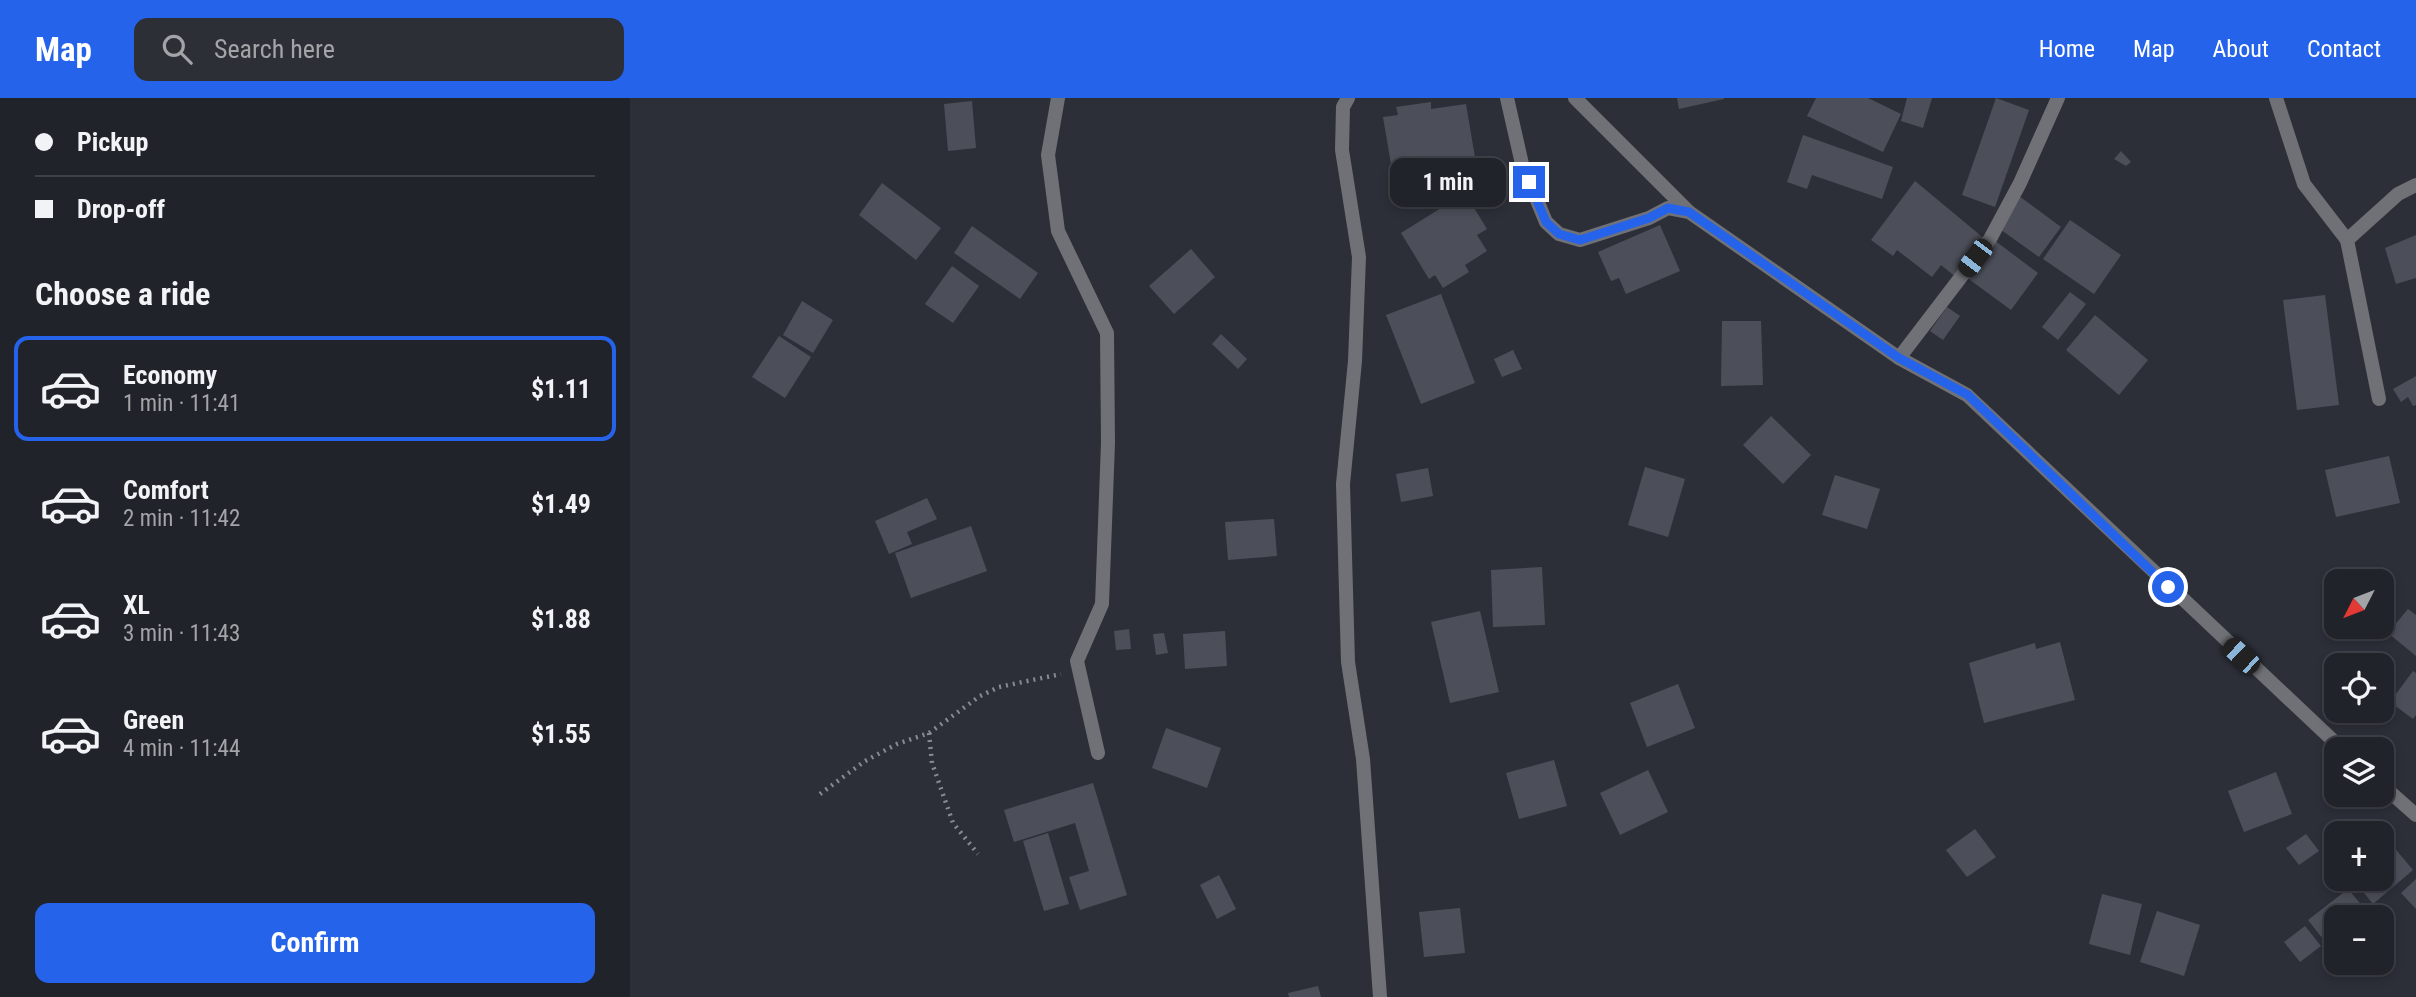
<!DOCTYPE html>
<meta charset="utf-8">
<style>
body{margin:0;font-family:"Roboto Condensed",sans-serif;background:#2d2f36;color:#f1f3f6;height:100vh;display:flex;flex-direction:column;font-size:26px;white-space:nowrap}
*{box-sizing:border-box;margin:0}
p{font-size:23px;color:#a2a4a8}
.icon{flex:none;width:38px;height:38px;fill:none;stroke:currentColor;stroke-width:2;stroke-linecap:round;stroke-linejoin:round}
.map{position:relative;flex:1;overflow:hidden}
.drawer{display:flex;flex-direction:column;background:#21232a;width:630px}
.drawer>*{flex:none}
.top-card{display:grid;align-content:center;height:154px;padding:0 35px;background:#21232a}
.needle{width:46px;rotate:228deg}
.fabs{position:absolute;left:1694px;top:471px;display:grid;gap:14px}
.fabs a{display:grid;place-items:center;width:70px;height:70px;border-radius:14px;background:#21232a;box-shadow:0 4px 10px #0003,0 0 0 2px #3e4047;font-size:35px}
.end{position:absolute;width:32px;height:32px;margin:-16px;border:9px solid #2563eb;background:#fff;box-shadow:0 0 0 4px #fff}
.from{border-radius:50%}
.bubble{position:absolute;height:49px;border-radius:14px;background:#21232a;box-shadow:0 4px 10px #0003,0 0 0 2px #3e4047;font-size:23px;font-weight:700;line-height:49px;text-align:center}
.car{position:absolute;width:21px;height:42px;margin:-21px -10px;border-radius:9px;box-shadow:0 0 5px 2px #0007;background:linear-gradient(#222 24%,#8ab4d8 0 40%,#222 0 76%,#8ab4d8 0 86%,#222 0)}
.top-card b{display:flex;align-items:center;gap:24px;height:66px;font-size:26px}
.top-card b+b{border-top:2px solid #3e4047}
.top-card i{width:18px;height:18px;background:#f1f3f6}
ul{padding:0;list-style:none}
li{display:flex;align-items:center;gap:21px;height:105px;margin:0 14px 10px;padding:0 21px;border:4px solid transparent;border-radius:14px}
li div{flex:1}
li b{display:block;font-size:26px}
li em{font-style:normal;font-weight:700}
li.active{border-color:#2563eb}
li>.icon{width:63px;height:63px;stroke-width:1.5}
h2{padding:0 35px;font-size:32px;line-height:84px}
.button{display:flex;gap:14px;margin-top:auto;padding:14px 35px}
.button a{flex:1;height:80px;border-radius:14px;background:#2563eb;color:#fff;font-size:28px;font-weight:700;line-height:80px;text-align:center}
header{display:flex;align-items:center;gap:42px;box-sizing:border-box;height:98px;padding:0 35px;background:#2563eb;color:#fff}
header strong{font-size:33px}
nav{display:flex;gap:38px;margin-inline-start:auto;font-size:24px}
.search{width:490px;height:63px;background:#2d2f36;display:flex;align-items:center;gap:18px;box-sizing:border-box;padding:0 24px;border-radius:14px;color:#a2a4a8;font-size:26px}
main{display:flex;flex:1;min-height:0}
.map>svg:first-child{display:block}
</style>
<header>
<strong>Map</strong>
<div class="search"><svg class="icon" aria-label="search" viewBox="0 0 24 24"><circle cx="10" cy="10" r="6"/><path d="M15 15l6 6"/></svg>Search here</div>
<nav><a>Home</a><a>Map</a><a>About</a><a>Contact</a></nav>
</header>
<main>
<section class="drawer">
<div class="top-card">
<b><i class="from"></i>Pickup</b>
<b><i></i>Drop-off</b>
</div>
<h2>Choose a ride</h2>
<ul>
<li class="active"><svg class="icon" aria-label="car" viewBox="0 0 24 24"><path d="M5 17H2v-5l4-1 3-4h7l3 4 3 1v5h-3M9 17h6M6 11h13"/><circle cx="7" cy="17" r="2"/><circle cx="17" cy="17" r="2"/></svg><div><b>Economy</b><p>1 min · 11:41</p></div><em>$1.11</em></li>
<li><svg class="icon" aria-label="car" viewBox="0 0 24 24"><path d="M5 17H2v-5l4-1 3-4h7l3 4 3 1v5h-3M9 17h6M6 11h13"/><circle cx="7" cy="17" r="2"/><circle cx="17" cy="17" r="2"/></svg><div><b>Comfort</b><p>2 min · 11:42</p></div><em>$1.49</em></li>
<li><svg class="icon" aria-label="car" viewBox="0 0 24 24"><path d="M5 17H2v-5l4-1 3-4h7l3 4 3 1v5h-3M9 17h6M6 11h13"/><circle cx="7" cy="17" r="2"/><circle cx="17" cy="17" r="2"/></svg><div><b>XL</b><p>3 min · 11:43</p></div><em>$1.88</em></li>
<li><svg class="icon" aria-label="car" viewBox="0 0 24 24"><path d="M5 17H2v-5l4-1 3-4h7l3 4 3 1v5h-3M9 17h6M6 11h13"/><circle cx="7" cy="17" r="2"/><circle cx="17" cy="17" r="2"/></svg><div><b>Green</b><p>4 min · 11:44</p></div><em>$1.55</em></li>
</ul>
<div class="button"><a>Confirm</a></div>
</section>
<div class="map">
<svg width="1786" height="899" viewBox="0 0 1786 899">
<rect width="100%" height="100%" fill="#2c2f38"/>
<!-- building -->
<g fill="#4c4f59">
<polygon points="1047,0 1094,0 1094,1 1049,11"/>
<polygon points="1186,0 1238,0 1271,16 1253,54 1177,18"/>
<polygon points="1277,0 1302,0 1293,30 1271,23"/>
<polygon points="1366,0 1399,12 1365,109 1332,97"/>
<polygon points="342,3 346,50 318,53 314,6"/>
<polygon points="801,4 801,11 836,6 848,77 765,90 753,19 768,17 766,9"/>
<polygon points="1173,37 1263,69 1252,101 1182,77 1177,91 1157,84"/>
<polygon points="1491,53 1501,64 1496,68 1484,61"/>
<polygon points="1285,83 1356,142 1327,180 1311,167 1302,179 1267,152 1263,158 1241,142"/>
<polygon points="252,85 311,130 286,162 229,117"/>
<polygon points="835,95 857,131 847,137 857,153 835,167 839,174 813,190 805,177 799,181 771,135"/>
<polygon points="1389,98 1431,129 1409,159 1367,129"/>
<polygon points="1440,122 1491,157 1464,196 1413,161"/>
<polygon points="1030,127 1050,173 996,196 989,180 981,183 968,154"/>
<polygon points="342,128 408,175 390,201 324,155"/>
<polygon points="1786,137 1786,180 1766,186 1755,150"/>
<polygon points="1364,142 1408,175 1381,212 1336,179"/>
<polygon points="561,151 585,179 544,216 519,188"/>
<polygon points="322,168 349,188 323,225 295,206"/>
<polygon points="1440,194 1456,206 1428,242 1412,229"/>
<polygon points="811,196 845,285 791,306 756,217"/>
<polygon points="1695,197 1709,307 1667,312 1653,202"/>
<polygon points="172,203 203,222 183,255 153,237"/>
<polygon points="1317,209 1330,218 1313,242 1300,233"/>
<polygon points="1465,217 1518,262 1489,297 1436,252"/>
<polygon points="1092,223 1131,223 1133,287 1091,288"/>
<polygon points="591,236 617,261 608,271 582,246"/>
<polygon points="149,238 181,259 155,300 122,279"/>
<polygon points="883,252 892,271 872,279 864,261"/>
<polygon points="1786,278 1786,307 1783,308 1778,299 1771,304 1763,291"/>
<polygon points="1141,318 1181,357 1153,386 1113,347"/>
<polygon points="1759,358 1770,405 1706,419 1695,372"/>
<polygon points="1015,369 1055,381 1038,439 998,427"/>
<polygon points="798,370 803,398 771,404 766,376"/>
<polygon points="1205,377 1250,391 1237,431 1192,417"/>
<polygon points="297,400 307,421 277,434 282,446 259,456 245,423"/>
<polygon points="644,421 647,458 598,462 595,424"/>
<polygon points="341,428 357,473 281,500 265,455"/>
<polygon points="912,469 915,527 863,529 861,472"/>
<polygon points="1778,511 1786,517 1786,558 1758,535"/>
<polygon points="850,513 869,594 820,605 801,524"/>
<polygon points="499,531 501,551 486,552 484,533"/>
<polygon points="595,533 597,568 555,571 553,536"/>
<polygon points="534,535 538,555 526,557 523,536"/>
<polygon points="1430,544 1445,602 1354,625 1339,565 1405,545 1406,551"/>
<polygon points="1783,573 1786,575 1786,617 1783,621 1760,604"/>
<polygon points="1048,586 1065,630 1017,649 1000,605"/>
<polygon points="536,630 591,650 577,690 522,670"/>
<polygon points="924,662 937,708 889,721 876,675"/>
<polygon points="1018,672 1038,714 990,737 970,695"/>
<polygon points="1646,674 1662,716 1614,734 1598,693"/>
<polygon points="463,685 497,797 450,812 439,779 459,773 445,725 384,744 374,712"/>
<polygon points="1345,731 1366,759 1337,779 1316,752"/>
<polygon points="418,735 439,806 414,813 393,743"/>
<polygon points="1752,735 1783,772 1743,806 1722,780 1752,780"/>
<polygon points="1676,736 1689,753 1669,767 1656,750"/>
<polygon points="589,777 606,811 587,821 570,787"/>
<polygon points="1786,781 1786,811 1771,795"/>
<polygon points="1718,791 1734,810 1722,819 1706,819 1706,831 1693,841 1678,822"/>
<polygon points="1472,796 1512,806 1500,857 1459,846"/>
<polygon points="830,810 835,855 794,859 789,814"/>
<polygon points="1527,813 1570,827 1554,878 1510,864"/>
<polygon points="1675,828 1691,848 1670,864 1654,844"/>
<polygon points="688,888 691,899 659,899 658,895"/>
</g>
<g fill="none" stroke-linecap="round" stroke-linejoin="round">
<!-- path -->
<g stroke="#888a92" stroke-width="4.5" stroke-dasharray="2 5" stroke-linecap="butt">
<polyline points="299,635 302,665 323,725 348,756"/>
<polyline points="190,696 235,663 267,646 299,635 350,598 369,589 431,576"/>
</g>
<!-- minor -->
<g stroke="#707176" stroke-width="14">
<polyline points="428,0 418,57 428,133 477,235 478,345 472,506 447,563 468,655"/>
<polyline points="718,0 713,9 712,52 729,159 725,263 713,386 718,564 733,661 750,899"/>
<polyline points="877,0 892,66 916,124 929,136 950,142 1019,120 1038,110 1059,114 1269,260 1337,297 1712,651"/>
<polyline points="945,0 1058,113"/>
<polyline points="1646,0 1674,86 1717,142"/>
<polyline points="1269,260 1360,141 1390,85 1428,0"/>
<polyline points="1749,301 1717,142 1768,96 1786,87"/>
<polyline points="1752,687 1786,717"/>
</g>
</g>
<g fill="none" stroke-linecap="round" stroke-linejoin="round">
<!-- route -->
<polyline stroke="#2563eb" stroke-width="9" points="899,84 916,124 929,136 950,142 1019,120 1038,110 1059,114 1269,260 1338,297 1538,489"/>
</g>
</svg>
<div class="fabs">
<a><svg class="needle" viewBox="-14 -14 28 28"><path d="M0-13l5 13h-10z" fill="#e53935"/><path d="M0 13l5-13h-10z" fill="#a2a4a8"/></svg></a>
<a><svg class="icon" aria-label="locate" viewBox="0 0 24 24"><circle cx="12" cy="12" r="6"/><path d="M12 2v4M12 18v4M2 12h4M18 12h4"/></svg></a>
<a><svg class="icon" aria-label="layers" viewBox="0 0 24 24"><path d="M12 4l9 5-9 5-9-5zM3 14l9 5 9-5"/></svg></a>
<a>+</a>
<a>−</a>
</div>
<i class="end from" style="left:1538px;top:489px"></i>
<i class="end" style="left:899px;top:84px"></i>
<div class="bubble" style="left:760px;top:60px;width:116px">1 min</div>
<i class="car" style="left:1345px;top:160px;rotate:217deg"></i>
<i class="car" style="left:1611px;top:558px;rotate:313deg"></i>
</div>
</main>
